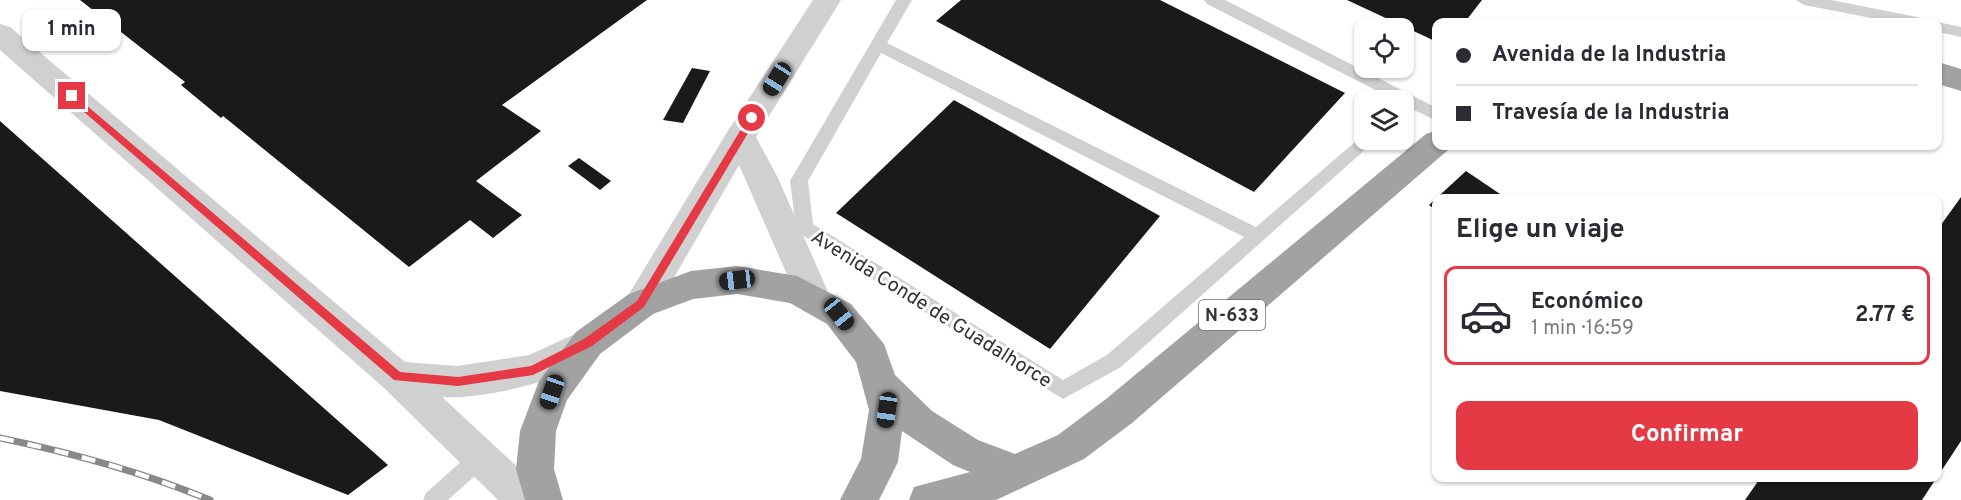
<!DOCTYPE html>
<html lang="es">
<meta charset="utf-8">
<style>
body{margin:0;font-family:Overpass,sans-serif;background:#f2f2f3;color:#2b2b33;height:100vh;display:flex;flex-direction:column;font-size:22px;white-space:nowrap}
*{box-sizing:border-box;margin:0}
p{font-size:20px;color:#7c7c81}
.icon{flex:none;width:33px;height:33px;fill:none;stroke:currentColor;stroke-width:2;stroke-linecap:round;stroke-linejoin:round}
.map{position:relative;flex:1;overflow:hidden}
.sheet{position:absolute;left:1432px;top:194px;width:510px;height:288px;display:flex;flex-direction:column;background:#fff;border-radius:12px;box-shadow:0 2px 4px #0004}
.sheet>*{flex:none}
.hud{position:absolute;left:1432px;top:18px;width:510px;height:132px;border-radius:12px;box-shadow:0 2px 4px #0004;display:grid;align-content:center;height:132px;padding:0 24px;background:#fff}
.buttons{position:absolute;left:1354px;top:18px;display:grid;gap:12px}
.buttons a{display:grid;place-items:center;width:60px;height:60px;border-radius:12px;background:#fff;box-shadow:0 2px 4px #0004;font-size:30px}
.end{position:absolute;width:27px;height:27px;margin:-14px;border:8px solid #e63946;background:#fff;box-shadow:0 0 0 3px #fff}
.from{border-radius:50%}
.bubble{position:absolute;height:42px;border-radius:12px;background:#fff;box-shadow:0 2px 4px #0004;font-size:20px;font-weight:700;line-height:42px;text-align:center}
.car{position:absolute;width:18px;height:36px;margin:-18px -9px;border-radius:8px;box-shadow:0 0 4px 2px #0007;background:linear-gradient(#222 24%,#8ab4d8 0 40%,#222 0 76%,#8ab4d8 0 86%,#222 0)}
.hud b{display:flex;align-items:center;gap:21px;height:57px;font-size:22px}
.hud b+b{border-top:2px solid #e1e1e2}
.hud i{width:15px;height:15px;background:#2b2b33}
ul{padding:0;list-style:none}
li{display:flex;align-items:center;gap:18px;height:99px;margin:0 12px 9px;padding:0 12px;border:3px solid transparent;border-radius:12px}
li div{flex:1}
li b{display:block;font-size:22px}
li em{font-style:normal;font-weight:700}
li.current{border-color:#e63946}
li>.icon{width:54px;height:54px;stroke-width:1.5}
h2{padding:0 24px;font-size:27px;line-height:72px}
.cta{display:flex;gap:12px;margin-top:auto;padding:12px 24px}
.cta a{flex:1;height:69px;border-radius:12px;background:#e63946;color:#fff;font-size:24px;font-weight:700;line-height:69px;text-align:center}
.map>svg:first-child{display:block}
</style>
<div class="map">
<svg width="1961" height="500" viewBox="0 0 1961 500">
<rect width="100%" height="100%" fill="#fff"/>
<!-- building -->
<g fill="#1a1a1a">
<polygon points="80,0 647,0 502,105 541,131 476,181 522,215 493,238 470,220 409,267 223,116 221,118 181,85 185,82"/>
<polygon points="961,0 1160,0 1345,93 1254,192 936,21"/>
<polygon points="1347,0 1482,0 1465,22 1437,22 1437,42"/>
<polygon points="692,68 710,71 683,123 663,120"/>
<polygon points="954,100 1160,216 1050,349 836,213"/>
<polygon points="0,121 18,137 388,465 348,495 159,420 0,391"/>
<polygon points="579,158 611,181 600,190 568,166"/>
<polygon points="1466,171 1506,198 1437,198 1437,211 1429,205"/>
<polygon points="1961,197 1961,441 1938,476 1938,229"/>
<polygon points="1761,477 1937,477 1922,500 1745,500"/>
</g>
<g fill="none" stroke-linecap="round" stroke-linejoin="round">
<!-- service -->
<g fill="#d0d0d0" fill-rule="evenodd">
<path d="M896,0H912L887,43L1256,227L1362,136L1365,135V140H1376L1121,367L1063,399L799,233L796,228L790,181ZM881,53L1244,237L1107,355L1063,380L813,224L808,181Z"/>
<polygon points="1204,0 1225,0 1437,108 1437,121 1404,105 1404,100 1395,100 1207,4"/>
<polygon points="1796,0 1831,0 1917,17 1922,18 1925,22 1892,22 1804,5"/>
<polygon points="1935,22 1938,22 1961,27 1961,37 1938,32 1938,22"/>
<polygon points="481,448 488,450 491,457 488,464 448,500 423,500 426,493 474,450"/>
</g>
<!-- minor -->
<g fill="#d0d0d0" fill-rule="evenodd">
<polygon points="813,0 841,0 756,137 778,178 832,301 827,311 815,315 803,311 739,165 653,314 641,318 629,314 624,304 629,294 729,129"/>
<path d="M0,24L10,27L405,362L457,366L529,355L588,328L600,332L605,343C589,378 480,400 442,397L539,487L544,500H498L384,388L0,50Z"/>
</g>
<!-- trunk -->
<g fill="#a2a2a2" fill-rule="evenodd">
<polygon points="1938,62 1961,69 1961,91 1938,84"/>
<polygon points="1437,130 1437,146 1450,146 1448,150 1132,423 1084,459 996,500 909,500 914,487 970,472 953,465 902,431 898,462 879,500 840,500 861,459 869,410 856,362 827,324 790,303 737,294 693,299 653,314 600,354 567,400 556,431 554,469 563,500 525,500 516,469 520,431 539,381 576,332 629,294 691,271 737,266 797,276 851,304 884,344 895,375 932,411 978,440 1015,454 1058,435 1106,399 1426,134"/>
</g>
<defs>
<path id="rail" d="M0,438C72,453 142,472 210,500"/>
</defs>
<!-- rail casing -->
<use href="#rail" stroke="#888" stroke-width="7"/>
<!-- rail -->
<use href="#rail" stroke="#fff" stroke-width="4.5" stroke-dasharray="14" stroke-linecap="butt"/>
</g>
<!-- route -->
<polygon fill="#e63946" points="72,93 400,372 458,377 531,366 584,339 637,301 749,116 752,115 757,118 644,307 592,346 533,375 458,386 394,380 69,99 68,96"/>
<g text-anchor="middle" stroke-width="6" stroke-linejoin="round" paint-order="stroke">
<!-- shield labels -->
<rect fill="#fff" stroke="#707070" stroke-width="1.5" x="1199" y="300" width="66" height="30" rx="4.5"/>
<g font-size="18" font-weight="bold" fill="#333">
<text x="1232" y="321">N-633</text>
</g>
<!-- street labels -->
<g font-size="20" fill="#333" stroke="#fff">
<text transform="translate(932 308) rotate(32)" y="7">Avenida Conde de Guadalhorce</text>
</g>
</g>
</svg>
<div class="buttons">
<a><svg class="icon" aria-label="locate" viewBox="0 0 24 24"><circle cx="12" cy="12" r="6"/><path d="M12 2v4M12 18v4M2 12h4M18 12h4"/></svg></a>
<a><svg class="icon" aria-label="layers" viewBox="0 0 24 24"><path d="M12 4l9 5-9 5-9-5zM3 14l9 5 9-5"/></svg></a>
</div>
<i class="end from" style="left:752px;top:118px"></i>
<i class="end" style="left:72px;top:96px"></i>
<div class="bubble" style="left:22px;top:9px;width:99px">1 min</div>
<i class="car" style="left:777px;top:79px;rotate:212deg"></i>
<i class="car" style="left:737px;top:280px;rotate:263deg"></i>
<i class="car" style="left:839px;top:314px;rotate:141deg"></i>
<i class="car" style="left:552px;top:392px;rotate:199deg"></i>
<i class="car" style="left:887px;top:410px;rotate:188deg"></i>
<div class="hud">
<b><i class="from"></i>Avenida de la Industria</b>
<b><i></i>Travesía de la Industria</b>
</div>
<section class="sheet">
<h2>Elige un viaje</h2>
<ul>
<li class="current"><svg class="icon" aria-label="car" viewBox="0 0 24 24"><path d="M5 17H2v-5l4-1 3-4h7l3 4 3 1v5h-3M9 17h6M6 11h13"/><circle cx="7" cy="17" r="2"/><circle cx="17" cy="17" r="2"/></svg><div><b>Económico</b><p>1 min · 16:59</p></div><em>2.77 €</em></li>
</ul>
<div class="cta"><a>Confirmar</a></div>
</section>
</div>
